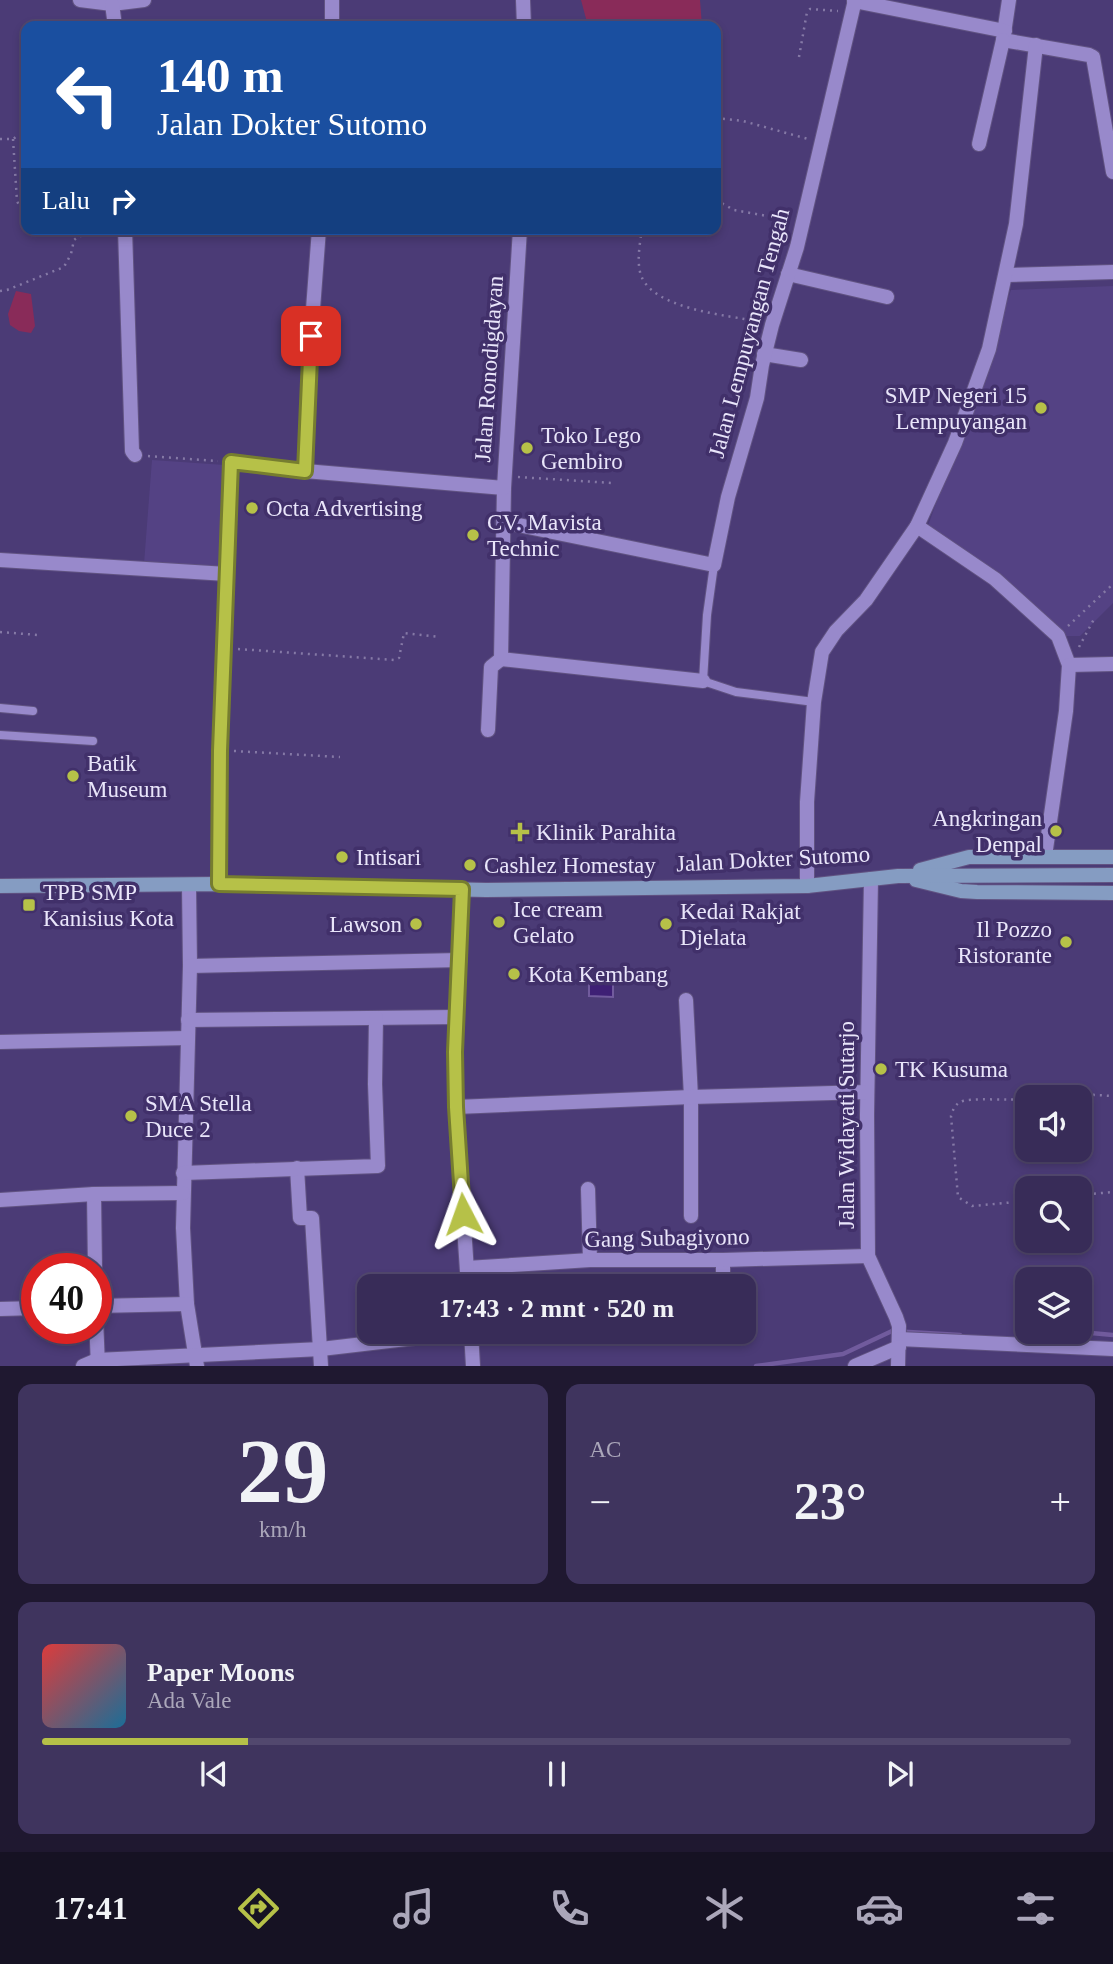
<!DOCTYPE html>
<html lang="id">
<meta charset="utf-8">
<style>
:root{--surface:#382c58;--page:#3f345e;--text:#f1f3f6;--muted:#aba7ba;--line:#52486e;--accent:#b6c148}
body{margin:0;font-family:"Times New Roman",serif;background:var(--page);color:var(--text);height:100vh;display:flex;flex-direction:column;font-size:26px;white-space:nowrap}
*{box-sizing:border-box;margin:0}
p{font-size:23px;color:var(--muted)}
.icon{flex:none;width:38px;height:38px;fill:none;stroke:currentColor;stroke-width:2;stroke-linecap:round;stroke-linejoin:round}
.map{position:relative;height:1366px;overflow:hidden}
.side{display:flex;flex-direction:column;gap:18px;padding:18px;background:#1f1830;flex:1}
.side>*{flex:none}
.hud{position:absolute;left:21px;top:21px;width:700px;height:214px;border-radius:14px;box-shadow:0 4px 10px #0003,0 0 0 2px var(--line);background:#1a4fa0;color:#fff;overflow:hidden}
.buttons{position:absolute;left:1015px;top:1085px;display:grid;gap:14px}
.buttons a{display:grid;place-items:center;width:77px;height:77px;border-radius:14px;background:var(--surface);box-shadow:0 4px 10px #0003,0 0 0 2px var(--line);font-size:35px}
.speed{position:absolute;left:21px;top:1253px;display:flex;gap:14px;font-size:35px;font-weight:700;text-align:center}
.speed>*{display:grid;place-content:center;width:91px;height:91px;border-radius:50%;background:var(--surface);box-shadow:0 4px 10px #0003,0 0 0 2px var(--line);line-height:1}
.speed .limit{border:10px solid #d22;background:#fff;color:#111}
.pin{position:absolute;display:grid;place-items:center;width:60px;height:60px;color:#fff;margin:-30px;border-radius:14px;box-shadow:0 4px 10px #0006}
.me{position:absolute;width:77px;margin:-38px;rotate:356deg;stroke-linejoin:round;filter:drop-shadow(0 0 5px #0008)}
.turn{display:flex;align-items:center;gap:24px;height:147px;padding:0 21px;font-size:32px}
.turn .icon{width:91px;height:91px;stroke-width:2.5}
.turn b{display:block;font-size:49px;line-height:60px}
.then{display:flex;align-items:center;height:66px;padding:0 21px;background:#0003;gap:14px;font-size:26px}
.big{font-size:52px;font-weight:700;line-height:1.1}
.side .widget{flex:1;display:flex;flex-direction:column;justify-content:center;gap:10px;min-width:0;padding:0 24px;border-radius:14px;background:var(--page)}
.side .dial{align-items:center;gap:0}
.dial b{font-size:91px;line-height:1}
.song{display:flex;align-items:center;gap:21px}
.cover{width:84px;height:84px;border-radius:10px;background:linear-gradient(135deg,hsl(0 70% 55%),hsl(200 70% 35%))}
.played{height:7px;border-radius:4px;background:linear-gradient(90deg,var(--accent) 20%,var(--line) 20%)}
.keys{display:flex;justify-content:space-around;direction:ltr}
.heat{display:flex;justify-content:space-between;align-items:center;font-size:38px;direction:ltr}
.side .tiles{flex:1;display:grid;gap:18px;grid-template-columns:1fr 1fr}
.widget:last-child{grid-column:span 2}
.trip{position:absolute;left:357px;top:1274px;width:399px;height:70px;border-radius:14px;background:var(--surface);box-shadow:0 4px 10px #0003,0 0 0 2px var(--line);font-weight:700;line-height:70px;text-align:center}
.dock{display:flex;height:112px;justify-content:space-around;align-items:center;background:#161223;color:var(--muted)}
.dock .icon{width:49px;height:49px}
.dock .current{color:var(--accent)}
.dock b{font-size:32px;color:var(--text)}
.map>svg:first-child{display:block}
.built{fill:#544284}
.green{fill:#892b59}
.water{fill:#3e2075;stroke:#715b9d;stroke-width:2}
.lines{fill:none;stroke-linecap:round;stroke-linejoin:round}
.stream{stroke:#715b9d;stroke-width:4.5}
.service-casing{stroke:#615382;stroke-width:10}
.minor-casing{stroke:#615382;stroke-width:16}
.tertiary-casing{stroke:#615382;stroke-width:16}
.secondary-casing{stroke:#615382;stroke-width:16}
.path{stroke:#8579a6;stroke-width:2.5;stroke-dasharray:2 5;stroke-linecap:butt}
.service{stroke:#9889cb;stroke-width:8}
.minor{stroke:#9889cb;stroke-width:14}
.tertiary{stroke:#9889cb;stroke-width:14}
.secondary{stroke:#859cc2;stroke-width:14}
.route-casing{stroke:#767d2f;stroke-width:18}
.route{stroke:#b6c148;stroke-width:12}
.poi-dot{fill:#b6c148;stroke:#41306a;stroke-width:2.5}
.labels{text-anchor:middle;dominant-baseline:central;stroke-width:7;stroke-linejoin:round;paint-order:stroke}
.street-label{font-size:23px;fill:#e9e5fa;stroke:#41306a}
.poi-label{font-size:23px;fill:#e9e5fa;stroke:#41306a;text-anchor:start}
</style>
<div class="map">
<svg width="1113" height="1366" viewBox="0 0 1113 1366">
<rect width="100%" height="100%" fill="#4b3b76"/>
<g class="built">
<polygon points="1113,286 1113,603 1080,636 1056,636 928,526 1011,290"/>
<polygon points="152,460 225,465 219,568 144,564"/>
</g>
<g class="green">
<polygon points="581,0 700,0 702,26 588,26"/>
<polygon points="16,291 31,294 35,326 31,333 19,331 10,325 8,314"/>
</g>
<polygon class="water" points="589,981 613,981 613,997 589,996"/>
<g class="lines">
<g class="stream">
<polyline points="1041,1339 1080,1332 1113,1335"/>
<polyline points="756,1366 843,1354 892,1331 960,1335"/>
</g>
<defs>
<g id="service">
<polyline points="714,565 707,615 703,681 736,692 814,702"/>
<polyline points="0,708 33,711"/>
<polyline points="0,735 93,741"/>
</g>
<g id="minor">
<polyline points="80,0 112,4 144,0"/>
<polyline points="523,0 524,26"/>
<polyline points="1009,0 1003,40 1089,55 1093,57 1113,172"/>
<polyline points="854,1 1005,31"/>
<polyline points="112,4 115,26"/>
<polyline points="332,26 332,0"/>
<polyline points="979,144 1003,40"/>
<polyline points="125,229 132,451 135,455"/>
<polyline points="788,274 887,297"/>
<polyline points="1006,275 1113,272"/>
<polyline points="764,354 801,360"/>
<polyline points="305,471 311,336 319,229"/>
<polyline points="504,522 714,565 728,497 757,398 762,365 772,325 797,247 855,0"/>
<polyline points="917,526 995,579 1058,636 1069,665 1066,711 1045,856"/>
<polyline points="0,560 227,574"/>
<polyline points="501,659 703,681"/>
<polyline points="1069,665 1113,664"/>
<polyline points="488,730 491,667 501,659 504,488"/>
<polyline points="871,879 867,1115 868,1256 896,1317 899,1326 898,1366"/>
<polyline points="219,884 220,751 231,462 305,471 504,488 520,229"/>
<polyline points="189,886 190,966 183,1228 187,1304 197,1366"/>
<polyline points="807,886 807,802 814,702 822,652 836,631 866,600 917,526 955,443 989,349 1016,224 1036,45"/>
<polyline points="190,966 460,960"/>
<polyline points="686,1000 691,1097 691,1216"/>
<polyline points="188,1020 456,1017"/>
<polyline points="0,1042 187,1038"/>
<polyline points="456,1107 691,1097 867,1092"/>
<polyline points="297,1168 300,1218 312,1218 321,1366"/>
<polyline points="183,1173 378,1166 375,1084 376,1018"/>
<polyline points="588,1189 590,1260"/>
<polyline points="94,1194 95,1269"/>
<polyline points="0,1200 94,1194 183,1193"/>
<polyline points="723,1260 723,1286"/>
<polyline points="467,1268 590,1260 723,1260 868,1256"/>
<polyline points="96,1306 187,1304"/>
<polyline points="0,1309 37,1308"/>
<polyline points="96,1318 98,1366"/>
<polyline points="899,1339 1113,1349"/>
<polyline points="83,1366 97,1360 321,1349 466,1332"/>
<polyline points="855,1366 899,1347"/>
</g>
<g id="tertiary">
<polyline points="462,889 455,1052 456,1107 468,1286"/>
<polyline points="471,1332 473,1366"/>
</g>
<g id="secondary">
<polyline points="920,870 969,857 1113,857"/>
<polyline points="916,880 961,891 977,892 1113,893"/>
<polyline points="0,886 219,884 486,890 807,886 898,876 1113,875"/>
</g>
</defs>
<use href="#service" class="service-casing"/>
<use href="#minor" class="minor-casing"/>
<use href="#tertiary" class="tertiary-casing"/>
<use href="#secondary" class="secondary-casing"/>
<g class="path">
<polyline points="799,57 807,12 810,9 838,11"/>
<polyline points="716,118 743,121 808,139"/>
<polyline points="0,139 13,139 26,130"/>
<polyline points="13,139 17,201 19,205 26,205"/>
<polyline points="716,200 734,210 789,220"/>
<path d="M642 229C640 242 637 259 640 272 649 310 730 315 760 322"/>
<polyline points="0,291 7,290 64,267 71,254 74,240 79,236 111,234"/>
<polyline points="148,456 218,461"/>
<polyline points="518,477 612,483"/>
<polyline points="1068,626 1113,584"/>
<polyline points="0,632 38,635"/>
<polyline points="1079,647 1094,619"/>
<polyline points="238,649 395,660 399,658 404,633 440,637"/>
<polyline points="234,751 340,757"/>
<polyline points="1037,1097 1079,1094 1113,1096"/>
<path d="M1027 1099C1012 1101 969 1097 960 1102 954 1106 953 1110 951 1116L958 1197 972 1206 1027 1201"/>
<polyline points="1080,1195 1113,1192"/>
</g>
<use href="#service" class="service"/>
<use href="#minor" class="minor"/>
<use href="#tertiary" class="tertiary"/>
<use href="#secondary" class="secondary"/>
</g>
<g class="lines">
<defs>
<polyline id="route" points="311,336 305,471 231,462 220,751 219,884 462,889 455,1052 456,1107 463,1214"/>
</defs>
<use href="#route" class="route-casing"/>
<use href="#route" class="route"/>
</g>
<g class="poi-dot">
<circle cx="1041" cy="408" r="7"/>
<circle cx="527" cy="448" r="7"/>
<circle cx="252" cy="508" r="7"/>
<circle cx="473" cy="535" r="7"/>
<circle cx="73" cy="776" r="7"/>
<circle cx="1056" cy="831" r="7"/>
<path d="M516.5 821.5h7v7h7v7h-7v7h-7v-7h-7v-7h7z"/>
<circle cx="342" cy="857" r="7"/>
<circle cx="470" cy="865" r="7"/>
<rect x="22" y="898" width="14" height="14" rx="3.5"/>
<circle cx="499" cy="922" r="7"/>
<circle cx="416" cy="924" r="7"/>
<circle cx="666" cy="924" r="7"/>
<circle cx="1066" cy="942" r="7"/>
<circle cx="514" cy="974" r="7"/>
<circle cx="881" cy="1069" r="7"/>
<circle cx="131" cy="1116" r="7"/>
</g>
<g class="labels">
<g class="street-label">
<text transform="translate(749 333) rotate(-75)">Jalan Lempuyangan Tengah</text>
<text transform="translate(489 369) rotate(-86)">Jalan Ronodigdayan</text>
<text transform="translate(773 859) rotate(-3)">Jalan Dokter Sutomo</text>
<text transform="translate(846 1125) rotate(-90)">Jalan Widayati Sutarjo</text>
<text transform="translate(667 1238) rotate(-1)">Gang Subagiyono</text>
</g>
<g class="poi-label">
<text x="1027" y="395" text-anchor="end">SMP Negeri 15<tspan x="1027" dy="26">Lempuyangan</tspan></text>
<text x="541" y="435">Toko Lego<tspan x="541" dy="26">Gembiro</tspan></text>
<text x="266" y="508">Octa Advertising</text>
<text x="487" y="522">CV. Mavista<tspan x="487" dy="26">Technic</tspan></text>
<text x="87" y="763">Batik<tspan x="87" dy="26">Museum</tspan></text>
<text x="1042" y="818" text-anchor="end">Angkringan<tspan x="1042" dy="26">Denpal</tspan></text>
<text x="536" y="832">Klinik Parahita</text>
<text x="356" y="857">Intisari</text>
<text x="484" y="865">Cashlez Homestay</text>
<text x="43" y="892">TPB SMP<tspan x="43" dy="26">Kanisius Kota</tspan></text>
<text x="513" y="909">Ice cream<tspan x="513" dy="26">Gelato</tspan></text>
<text x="680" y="911">Kedai Rakjat<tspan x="680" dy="26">Djelata</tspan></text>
<text x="402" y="924" text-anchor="end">Lawson</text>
<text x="1052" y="929" text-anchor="end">Il Pozzo<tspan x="1052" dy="26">Ristorante</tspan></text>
<text x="528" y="974">Kota Kembang</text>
<text x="895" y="1069">TK Kusuma</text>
<text x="145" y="1103">SMA Stella<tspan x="145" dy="26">Duce 2</tspan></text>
</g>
</g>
</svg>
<div class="buttons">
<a><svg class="icon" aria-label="sound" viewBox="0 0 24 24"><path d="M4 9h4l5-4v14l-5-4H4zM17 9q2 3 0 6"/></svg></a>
<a><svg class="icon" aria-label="search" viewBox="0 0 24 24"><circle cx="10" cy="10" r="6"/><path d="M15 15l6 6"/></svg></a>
<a><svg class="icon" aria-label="layers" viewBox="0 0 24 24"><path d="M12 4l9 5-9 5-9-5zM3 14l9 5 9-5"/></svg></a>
</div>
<div class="speed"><div class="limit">40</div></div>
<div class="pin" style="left:311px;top:336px;background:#d93025"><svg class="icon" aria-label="arrive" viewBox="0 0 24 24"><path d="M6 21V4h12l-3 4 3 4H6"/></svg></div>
<svg class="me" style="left:463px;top:1214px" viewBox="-20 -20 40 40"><path d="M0-17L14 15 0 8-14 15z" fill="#b6c148" stroke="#fff" stroke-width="4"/></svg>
<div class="trip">17:43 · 2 mnt · 520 m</div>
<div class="hud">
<div class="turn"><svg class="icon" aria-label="left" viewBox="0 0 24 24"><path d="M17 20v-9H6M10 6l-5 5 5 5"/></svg><div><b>140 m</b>Jalan Dokter Sutomo</div></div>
<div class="then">Lalu<svg class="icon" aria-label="right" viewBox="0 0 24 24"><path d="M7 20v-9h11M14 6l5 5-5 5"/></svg></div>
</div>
</div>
<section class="side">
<div class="tiles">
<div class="widget dial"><b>29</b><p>km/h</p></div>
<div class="widget"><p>AC</p>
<div class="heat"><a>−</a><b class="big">23°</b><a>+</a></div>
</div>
<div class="widget">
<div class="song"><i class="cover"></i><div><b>Paper Moons</b><p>Ada Vale</p></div></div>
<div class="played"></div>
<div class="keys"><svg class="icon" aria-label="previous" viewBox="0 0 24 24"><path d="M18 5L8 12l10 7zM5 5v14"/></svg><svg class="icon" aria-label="pause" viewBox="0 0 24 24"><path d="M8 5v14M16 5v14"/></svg><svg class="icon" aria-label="next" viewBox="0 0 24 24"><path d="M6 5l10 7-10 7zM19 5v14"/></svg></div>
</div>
</div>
</section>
<nav class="dock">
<b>17:41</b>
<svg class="icon current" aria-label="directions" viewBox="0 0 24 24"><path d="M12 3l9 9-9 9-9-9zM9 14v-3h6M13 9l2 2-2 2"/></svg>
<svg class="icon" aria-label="music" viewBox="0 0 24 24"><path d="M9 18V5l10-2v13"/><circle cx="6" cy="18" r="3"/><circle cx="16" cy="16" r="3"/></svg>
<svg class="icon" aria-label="phone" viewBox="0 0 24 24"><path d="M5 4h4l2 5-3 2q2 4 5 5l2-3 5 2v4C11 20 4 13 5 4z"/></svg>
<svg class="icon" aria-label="climate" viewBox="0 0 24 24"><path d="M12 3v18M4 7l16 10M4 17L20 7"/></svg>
<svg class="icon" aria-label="car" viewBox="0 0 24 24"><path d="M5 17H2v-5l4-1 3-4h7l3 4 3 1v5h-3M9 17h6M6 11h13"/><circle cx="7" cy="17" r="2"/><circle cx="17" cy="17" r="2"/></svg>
<svg class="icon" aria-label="filters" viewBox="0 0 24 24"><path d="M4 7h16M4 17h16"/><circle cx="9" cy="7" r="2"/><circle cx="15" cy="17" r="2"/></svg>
</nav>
